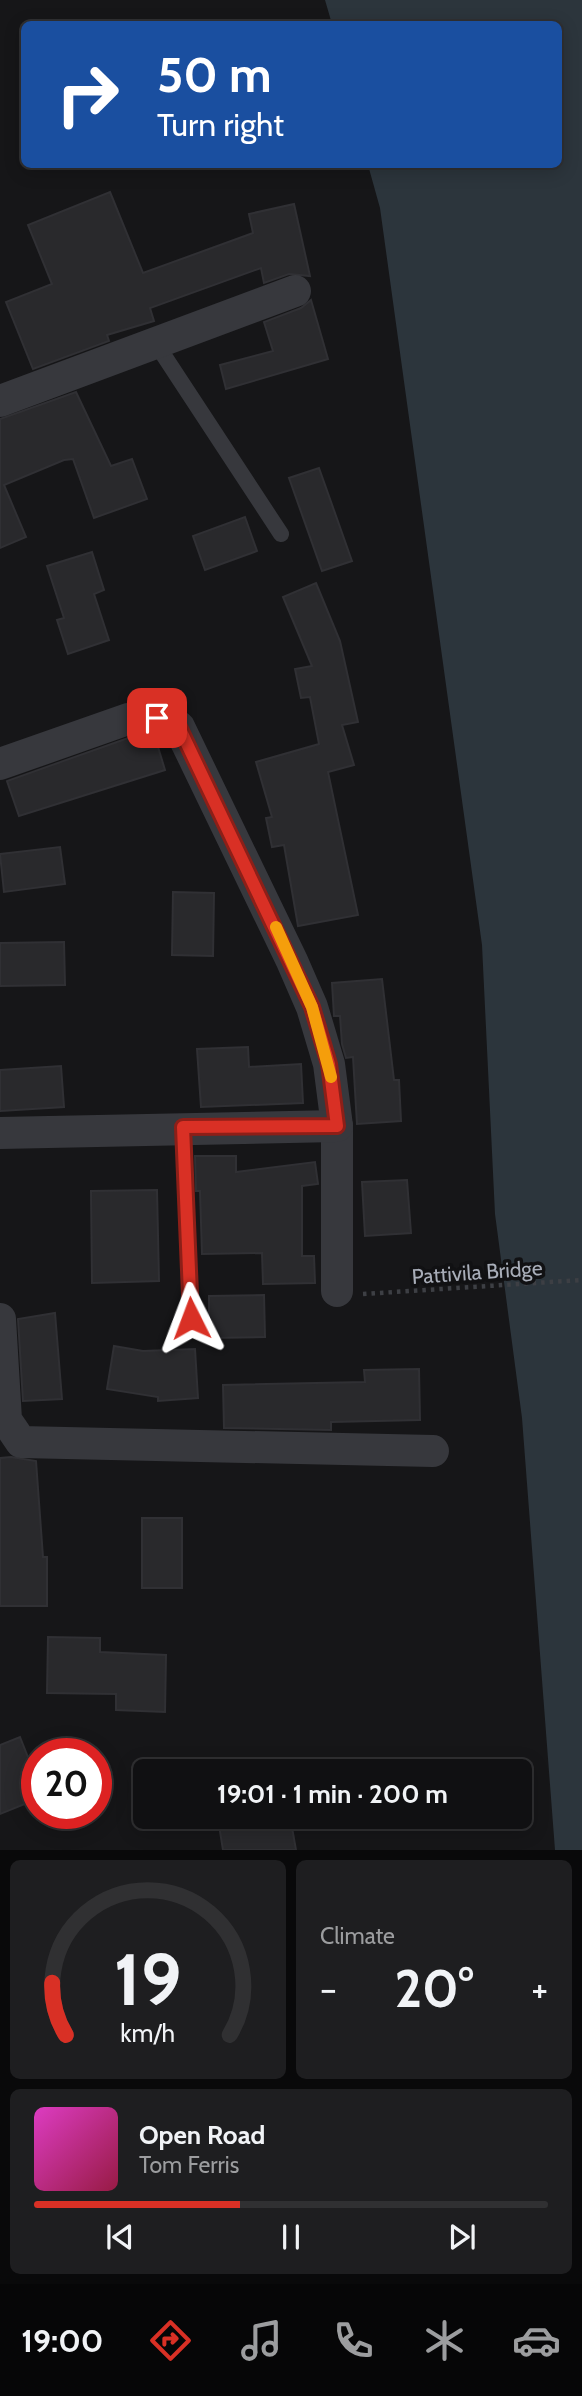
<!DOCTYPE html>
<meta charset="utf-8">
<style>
:root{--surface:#101012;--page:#1e1e20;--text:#f1f3f6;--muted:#9c9d9f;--line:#303032;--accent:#d93025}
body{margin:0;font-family:Cabin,sans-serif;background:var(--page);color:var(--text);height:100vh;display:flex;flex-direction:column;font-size:26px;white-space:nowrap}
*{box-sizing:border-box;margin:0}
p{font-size:23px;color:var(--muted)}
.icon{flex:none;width:38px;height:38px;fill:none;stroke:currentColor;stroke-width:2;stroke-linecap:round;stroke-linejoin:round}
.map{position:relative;height:1850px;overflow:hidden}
.side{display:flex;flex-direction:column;gap:10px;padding:10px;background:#09090a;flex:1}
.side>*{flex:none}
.guide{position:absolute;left:21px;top:21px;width:541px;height:147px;border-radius:10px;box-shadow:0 4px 18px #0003,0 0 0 2px var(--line);background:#1a4fa0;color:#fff;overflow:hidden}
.speed{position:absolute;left:21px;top:1738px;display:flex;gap:14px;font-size:35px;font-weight:700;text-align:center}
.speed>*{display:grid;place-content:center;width:91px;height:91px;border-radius:50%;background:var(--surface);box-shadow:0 4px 18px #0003,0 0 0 2px var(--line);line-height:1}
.speed .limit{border:10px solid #d22;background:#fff;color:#111}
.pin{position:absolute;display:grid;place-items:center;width:60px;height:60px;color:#fff;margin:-30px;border-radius:14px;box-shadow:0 4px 10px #0006}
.me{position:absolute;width:77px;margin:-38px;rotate:357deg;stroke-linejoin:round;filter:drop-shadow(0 0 5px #0008)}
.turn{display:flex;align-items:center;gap:24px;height:147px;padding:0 21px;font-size:32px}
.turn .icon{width:91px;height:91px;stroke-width:2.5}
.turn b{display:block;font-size:49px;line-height:60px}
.big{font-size:52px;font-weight:800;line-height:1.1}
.side .card{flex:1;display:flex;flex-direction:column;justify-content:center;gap:10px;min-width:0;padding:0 24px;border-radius:10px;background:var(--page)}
.side .dial{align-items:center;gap:0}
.dial svg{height:182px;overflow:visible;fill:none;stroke:var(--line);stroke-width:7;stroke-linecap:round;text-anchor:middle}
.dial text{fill:var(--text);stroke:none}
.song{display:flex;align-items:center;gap:21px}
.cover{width:84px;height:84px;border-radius:10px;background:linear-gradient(135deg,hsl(310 70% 55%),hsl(340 70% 35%))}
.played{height:7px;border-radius:4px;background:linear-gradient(90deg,var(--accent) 40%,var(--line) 40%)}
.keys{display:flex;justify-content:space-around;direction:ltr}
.heat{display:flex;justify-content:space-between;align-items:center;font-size:38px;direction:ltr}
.side .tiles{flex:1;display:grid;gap:10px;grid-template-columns:1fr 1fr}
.card:last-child{grid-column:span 2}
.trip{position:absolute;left:133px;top:1759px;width:399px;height:70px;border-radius:10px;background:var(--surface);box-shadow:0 4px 18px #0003,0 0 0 2px var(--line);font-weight:800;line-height:70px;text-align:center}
.tab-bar{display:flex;height:112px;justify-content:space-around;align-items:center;background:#060607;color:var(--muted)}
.tab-bar .icon{width:49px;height:49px}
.tab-bar .selected{color:var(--accent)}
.tab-bar b{font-size:32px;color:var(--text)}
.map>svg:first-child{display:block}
.water{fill:#2c353c}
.building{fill:#29292c;stroke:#303034;stroke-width:2}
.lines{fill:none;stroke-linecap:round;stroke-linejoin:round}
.path{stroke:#3d3f44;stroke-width:4.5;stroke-dasharray:3.5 5;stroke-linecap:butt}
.service{stroke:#37383d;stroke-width:16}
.minor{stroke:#37383d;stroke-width:32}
.route-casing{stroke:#8d1f18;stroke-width:18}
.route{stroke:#d93025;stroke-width:12}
.slow{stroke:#f59e0b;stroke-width:12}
.labels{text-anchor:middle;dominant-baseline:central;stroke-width:7;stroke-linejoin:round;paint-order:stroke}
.street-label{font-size:21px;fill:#a8adb8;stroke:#111113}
</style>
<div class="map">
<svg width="582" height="1850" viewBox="0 0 582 1850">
<rect width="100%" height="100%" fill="#161618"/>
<polygon class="water" points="325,0 582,0 582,1850 555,1850 522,1418 495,1214 482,945 380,208 368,165 558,164 558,24 332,24"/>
<g class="building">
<polygon points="110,192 143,273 253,233 249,214 294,204 310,276 289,274 264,283 261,268 150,308 154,321 107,335 109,341 33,369 6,302 52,284 28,225"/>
<polygon points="311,300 328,359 226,389 220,365 273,351 264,322 301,308"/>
<polygon points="76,392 111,466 132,459 147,499 94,518 73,459 64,460 4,485 26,537 0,548 0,419"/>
<polygon points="319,468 352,561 322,571 289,478"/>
<polygon points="245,517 257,551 205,570 193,536"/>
<polygon points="92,552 104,590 94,594 109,640 68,654 57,620 64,618 47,566"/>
<polygon points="316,583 340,641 358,722 342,725 354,765 328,772 358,915 298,926 284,845 272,847 266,818 272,817 256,762 319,744 310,697 301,698 295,669 312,666 283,597"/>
<polygon points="131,737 155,737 165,770 19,816 7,781"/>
<polygon points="60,847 65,884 4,892 0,854"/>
<polygon points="173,892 214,893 213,956 172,955"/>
<polygon points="64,942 65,985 0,986 0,943"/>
<polygon points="382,979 394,1080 399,1080 401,1121 357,1124 353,1057 346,1058 342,1044 340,1016 334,1016 332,983"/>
<polygon points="248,1047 249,1067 301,1064 303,1103 201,1107 197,1049"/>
<polygon points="61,1066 64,1107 0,1111 0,1070"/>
<polygon points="195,1156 236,1156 236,1172 315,1162 318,1184 302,1186 302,1256 314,1256 315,1283 263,1284 262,1253 202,1254 200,1191 196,1191"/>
<polygon points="407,1180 411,1233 365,1236 362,1182"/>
<polygon points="157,1190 159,1281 92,1283 91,1191"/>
<polygon points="264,1295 265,1337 209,1338 209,1296"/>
<polygon points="55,1313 62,1399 23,1401 18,1319"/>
<polygon points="114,1346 143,1351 195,1349 198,1398 158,1401 158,1397 107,1389"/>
<polygon points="419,1369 420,1420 331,1422 331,1430 224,1428 223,1385 365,1382 364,1370"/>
<polygon points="11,1457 36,1461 43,1557 47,1557 47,1606 0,1606 0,1458"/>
<rect x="142" y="1518" width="40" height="70"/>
<polygon points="48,1637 100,1638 100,1652 166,1655 165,1712 116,1710 116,1694 47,1693"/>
<polygon points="20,1737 37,1780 37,1799 0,1814 0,1745"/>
<polygon points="232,1816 290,1816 296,1850 223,1850 218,1819"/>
</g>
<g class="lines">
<polyline class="path" points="363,1294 582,1280"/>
<g class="service">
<polyline points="155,342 281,534"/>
<polyline points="183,1127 191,1318"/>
</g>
<g class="minor">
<polyline points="0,401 295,291"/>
<polyline points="0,764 128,719 157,718 179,727 292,961 312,1007 329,1064 337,1126 337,1291"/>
<polyline points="0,1133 337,1126"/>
<polyline points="0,1319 6,1420 21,1442 433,1451"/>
</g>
</g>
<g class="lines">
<defs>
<polyline id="route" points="157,718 179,727 312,1007 329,1064 337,1126 183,1127 191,1318"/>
</defs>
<use href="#route" class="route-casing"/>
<use href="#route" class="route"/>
<polyline class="slow" points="276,927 312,1007 331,1077"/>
</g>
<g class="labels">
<g class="street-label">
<text transform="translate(477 1272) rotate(-4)">Pattivila Bridge</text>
</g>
</g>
</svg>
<div class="speed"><div class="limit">20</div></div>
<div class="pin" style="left:157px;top:718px;background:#d93025"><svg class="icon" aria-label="arrive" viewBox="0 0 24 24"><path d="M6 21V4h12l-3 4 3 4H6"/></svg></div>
<svg class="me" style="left:191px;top:1318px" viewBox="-20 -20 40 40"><path d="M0-17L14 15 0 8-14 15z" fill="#d93025" stroke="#fff" stroke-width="4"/></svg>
<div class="trip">19:01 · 1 min · 200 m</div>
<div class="guide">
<div class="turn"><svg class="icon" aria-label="right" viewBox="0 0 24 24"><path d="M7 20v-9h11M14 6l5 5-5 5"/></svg><div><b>50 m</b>Turn right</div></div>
</div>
</div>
<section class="side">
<div class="tiles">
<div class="card dial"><svg viewBox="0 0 100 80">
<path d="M14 69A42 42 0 1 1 86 69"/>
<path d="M14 69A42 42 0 0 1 8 46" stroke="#d93025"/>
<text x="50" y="56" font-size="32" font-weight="700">19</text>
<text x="50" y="72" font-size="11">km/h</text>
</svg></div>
<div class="card"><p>Climate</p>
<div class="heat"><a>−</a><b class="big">20°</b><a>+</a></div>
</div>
<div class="card">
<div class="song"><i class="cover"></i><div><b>Open Road</b><p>Tom Ferris</p></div></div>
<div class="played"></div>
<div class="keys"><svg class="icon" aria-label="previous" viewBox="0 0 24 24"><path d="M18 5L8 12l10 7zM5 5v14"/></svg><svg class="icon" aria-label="pause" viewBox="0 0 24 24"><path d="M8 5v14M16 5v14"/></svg><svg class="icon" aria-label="next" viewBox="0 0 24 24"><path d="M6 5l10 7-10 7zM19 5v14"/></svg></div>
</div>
</div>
</section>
<nav class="tab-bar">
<b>19:00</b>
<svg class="icon selected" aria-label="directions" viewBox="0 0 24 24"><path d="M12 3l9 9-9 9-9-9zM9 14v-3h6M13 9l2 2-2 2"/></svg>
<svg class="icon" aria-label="music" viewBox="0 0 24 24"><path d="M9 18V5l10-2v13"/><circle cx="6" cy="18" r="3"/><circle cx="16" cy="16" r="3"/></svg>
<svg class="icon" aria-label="phone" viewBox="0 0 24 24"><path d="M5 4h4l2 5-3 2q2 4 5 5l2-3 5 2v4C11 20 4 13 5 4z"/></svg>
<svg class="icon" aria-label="climate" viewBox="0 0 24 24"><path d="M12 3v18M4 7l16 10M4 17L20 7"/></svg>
<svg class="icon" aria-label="car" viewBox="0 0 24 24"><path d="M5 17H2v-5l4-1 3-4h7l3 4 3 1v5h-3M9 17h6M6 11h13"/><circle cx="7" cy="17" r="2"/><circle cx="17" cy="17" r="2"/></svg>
</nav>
